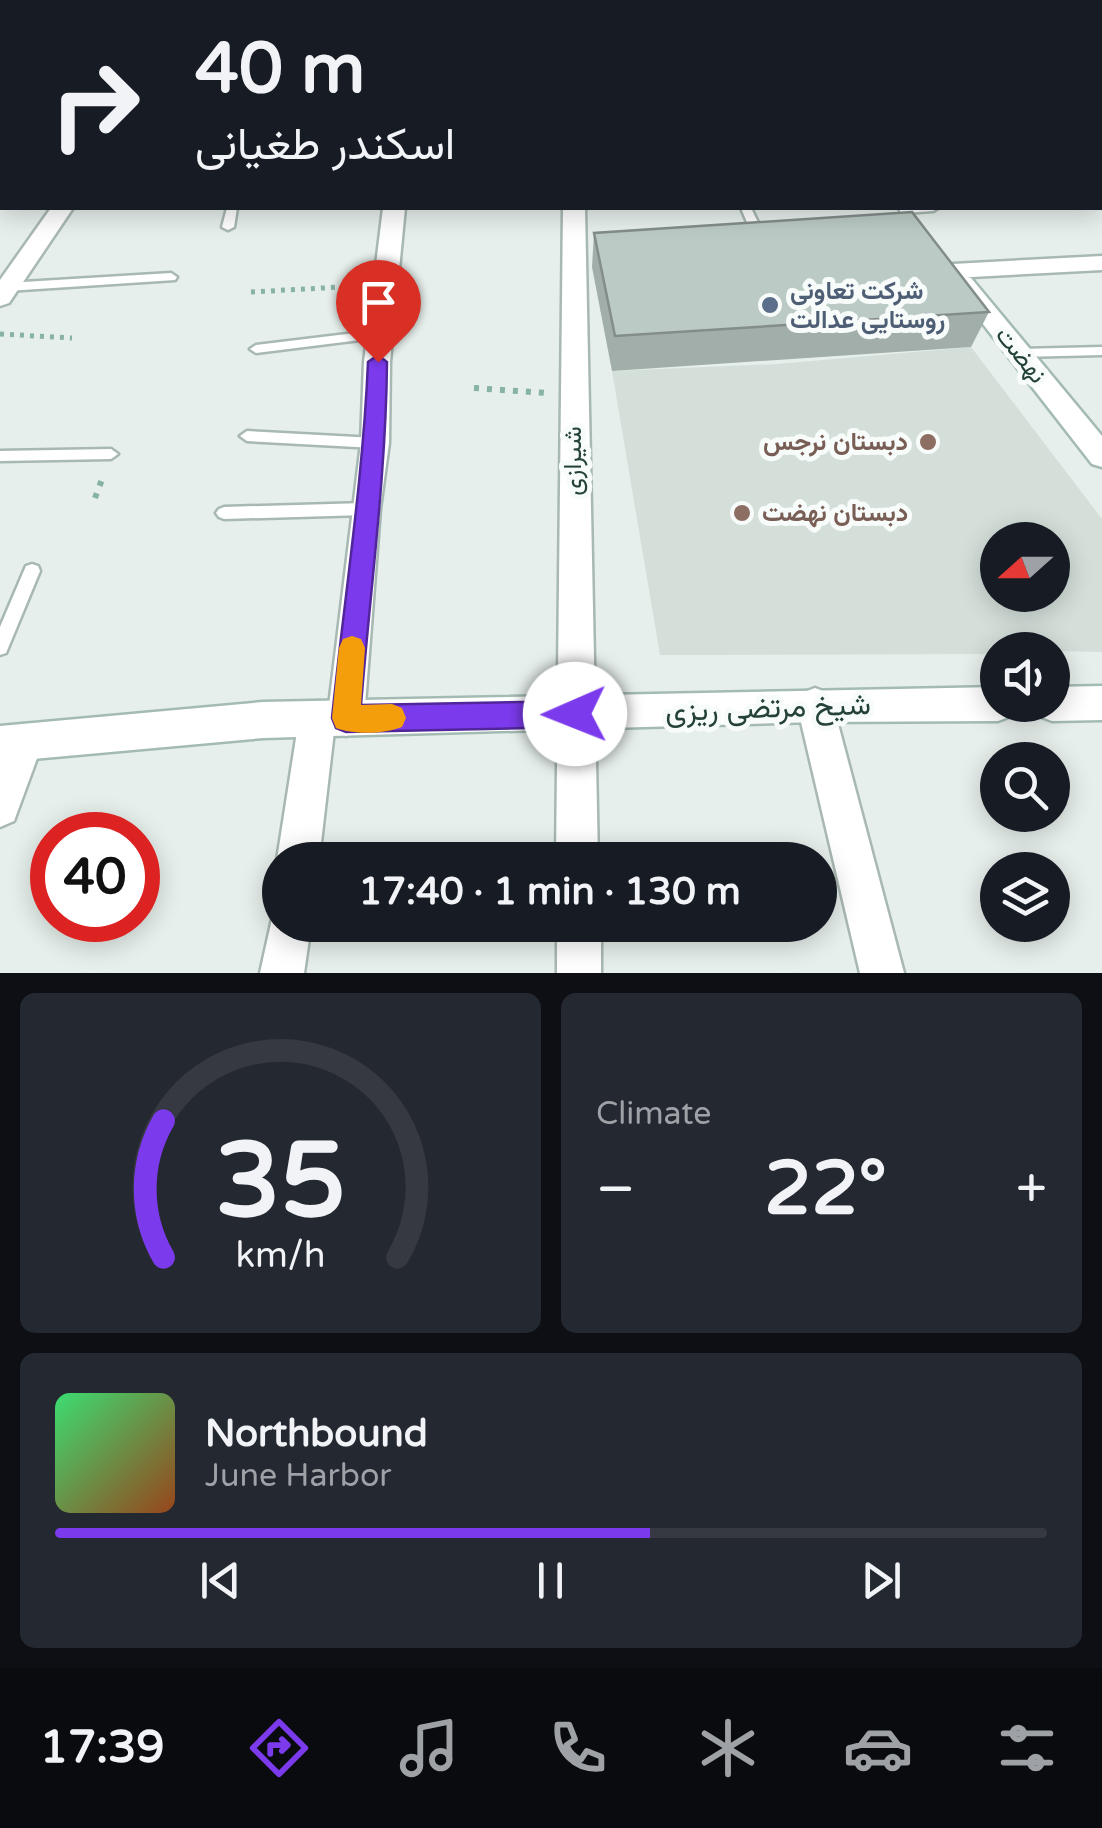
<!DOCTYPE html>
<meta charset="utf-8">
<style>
:root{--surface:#171b24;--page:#242831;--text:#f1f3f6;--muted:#9ea1a6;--line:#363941;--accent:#7c3aed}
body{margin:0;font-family:"Varela Round",Vazirmatn,sans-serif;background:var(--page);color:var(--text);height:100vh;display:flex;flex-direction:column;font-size:38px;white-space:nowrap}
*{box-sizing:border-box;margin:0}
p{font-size:32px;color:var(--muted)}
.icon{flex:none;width:55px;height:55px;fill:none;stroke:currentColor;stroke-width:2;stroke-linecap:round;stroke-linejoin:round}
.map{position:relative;height:973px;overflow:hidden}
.drawer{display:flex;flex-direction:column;gap:20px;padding:20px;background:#0d0f14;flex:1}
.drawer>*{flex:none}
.banner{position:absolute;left:0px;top:0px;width:1102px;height:210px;box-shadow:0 5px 25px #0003;background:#171b24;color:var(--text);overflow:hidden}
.needle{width:65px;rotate:249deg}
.controls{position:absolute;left:980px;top:522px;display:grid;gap:20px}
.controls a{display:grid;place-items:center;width:90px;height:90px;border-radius:50%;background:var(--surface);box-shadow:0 5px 25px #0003;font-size:50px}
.speed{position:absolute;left:30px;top:812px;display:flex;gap:20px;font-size:50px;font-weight:700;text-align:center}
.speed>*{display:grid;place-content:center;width:130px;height:130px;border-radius:50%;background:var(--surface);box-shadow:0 5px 25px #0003;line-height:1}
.speed .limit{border:15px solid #d22;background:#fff;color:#111}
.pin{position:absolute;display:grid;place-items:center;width:85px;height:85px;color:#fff;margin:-102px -42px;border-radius:50% 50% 50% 0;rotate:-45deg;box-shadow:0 0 10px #0007}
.pin .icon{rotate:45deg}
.me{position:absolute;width:110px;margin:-55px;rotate:269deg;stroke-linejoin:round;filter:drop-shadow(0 0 8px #0008)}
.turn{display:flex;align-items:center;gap:35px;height:210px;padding:0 30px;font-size:45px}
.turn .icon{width:130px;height:130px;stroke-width:2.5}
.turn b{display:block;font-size:70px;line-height:85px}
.big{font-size:75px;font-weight:700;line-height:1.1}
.drawer .widget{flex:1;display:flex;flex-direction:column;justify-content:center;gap:15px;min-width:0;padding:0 35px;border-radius:15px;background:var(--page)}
.drawer .dial{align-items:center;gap:0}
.dial svg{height:260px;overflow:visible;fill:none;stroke:var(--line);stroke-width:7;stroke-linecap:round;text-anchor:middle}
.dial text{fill:var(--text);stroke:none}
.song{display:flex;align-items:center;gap:30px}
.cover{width:120px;height:120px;border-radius:15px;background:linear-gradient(135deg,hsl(140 70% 55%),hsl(20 70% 35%))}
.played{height:10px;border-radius:5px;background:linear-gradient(90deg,var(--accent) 60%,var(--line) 60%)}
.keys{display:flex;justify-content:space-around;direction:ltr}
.heat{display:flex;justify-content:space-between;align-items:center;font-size:55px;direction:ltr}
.drawer .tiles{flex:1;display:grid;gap:20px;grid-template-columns:1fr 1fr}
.widget:last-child{grid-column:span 2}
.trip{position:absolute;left:262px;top:842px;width:575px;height:100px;border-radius:50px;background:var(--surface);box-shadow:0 5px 25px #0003;font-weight:700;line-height:100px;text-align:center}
.tab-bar{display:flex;height:160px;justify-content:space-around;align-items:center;background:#090b0e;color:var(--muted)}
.tab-bar .icon{width:70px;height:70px}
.tab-bar .selected{color:var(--accent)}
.tab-bar b{font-size:45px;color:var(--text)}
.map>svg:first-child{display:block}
.built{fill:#d4dfda;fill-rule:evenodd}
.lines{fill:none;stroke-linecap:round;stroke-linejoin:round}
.lane-casing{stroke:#a8b8b2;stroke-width:5}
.street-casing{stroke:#a8b8b2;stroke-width:5}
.secondary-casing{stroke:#a4bbb3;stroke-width:5}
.path-far1{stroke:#86b3a5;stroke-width:5;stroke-dasharray:4 6;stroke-linecap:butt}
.path{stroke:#86b3a5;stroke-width:6;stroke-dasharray:5 8;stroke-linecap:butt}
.lane{fill:#fff;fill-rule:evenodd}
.street{fill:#fff;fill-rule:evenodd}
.secondary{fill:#fff;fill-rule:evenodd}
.wall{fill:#a1aea9}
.building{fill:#bbcac4;stroke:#838d89;stroke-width:2.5}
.route{fill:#7c3aed;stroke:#51269a;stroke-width:2.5}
.slow{fill:#f59e0b}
.service-dot{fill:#5c6f8a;stroke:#f7fbf9;stroke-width:4}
.education-dot{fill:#8d6e63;stroke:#f7fbf9;stroke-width:4}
.labels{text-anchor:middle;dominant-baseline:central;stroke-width:10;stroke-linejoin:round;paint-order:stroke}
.service-label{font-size:25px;font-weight:bold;fill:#4e5e75;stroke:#f7fbf9;text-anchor:start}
.street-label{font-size:25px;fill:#24423a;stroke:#f7fbf9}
.education-label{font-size:25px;font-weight:bold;fill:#785e54;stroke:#f7fbf9;text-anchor:end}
.near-street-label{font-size:30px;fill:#24423a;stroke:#f7fbf9}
</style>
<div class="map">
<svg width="1102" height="973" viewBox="0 0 1102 973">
<rect width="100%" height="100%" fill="#e6efeb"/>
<path class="built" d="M971 347 1102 519V652L998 650 997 654 660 655 612 371 777 364ZM998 540H1052V595H998Z"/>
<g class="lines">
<defs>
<g id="lane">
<polygon points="122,0 130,0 128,2 120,2"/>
<polygon points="948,0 954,0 957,2 947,2"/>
<rect x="0" y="34" width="2" height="7"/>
<rect x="1100" y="47" width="2" height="6"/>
<polygon points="0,54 2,55 2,59 0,60"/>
<polygon points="227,208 237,208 234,227 228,230 222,227"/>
<polygon points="741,208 751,208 767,241 765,243 757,243 755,241"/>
<polygon points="900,208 938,208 933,211 904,213 900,212"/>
<polygon points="171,273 177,277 175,280 7,291 1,287 7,283"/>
<polygon points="380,330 384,331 384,337 256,353 250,349 256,345"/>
<polygon points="1102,347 1102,355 1019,357 1012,353 1019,349"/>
<polygon points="247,431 375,438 382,443 375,448 247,441 240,436"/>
<polygon points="111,449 118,454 111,459 0,461 0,451"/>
<polygon points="365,503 370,505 373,509 370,513 365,515 224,519 219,517 216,513 219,509 224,507"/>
<polygon points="32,564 38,566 40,571 6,653 0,655 0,627 26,566"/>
</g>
<g id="street">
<polygon points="407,0 423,0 423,2 408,2"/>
<polygon points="547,0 563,0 563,2 548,2"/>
<polygon points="1043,0 1062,0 1064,2 1045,2"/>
<polygon points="1100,20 1102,21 1102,31 1100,30"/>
<polygon points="51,208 73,208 9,303 0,306 0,280"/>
<polygon points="383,208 405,208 390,362 389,443 380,509 364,718 359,730 346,736 334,731 319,860 280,860 280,866 277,860 299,719 304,707 317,701 329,706 361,443 364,362"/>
<polygon points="563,208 585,208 598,860 556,860"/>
<polygon points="1102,256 1102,270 953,278 941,271 953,264"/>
<polygon points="815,688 828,693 833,705 904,973 860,973 797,705 802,693"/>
<polygon points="24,724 37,729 43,742 14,821 0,827 0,756 11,729"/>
<polygon points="280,907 280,925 311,925 304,973 260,973 274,910"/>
<rect x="557" y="925" width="44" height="48"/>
</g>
<g id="secondary">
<polygon points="155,0 242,0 154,2"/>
<polygon points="727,0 743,0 745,2 729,2"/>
<polygon points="0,2 3,2 2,12 0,12"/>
<polygon points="963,276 971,278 1102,436 1102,467 1092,464 955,288 951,283"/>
<polygon points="1102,686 1102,720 1052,721 1039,716 1034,705 1052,705 1052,687"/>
<polygon points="998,687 998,705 1016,705 1011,716 998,721 815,722 263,738 0,762 0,726 263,702"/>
</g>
</defs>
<use href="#lane" class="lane-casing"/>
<use href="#street" class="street-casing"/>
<use href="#secondary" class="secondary-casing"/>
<g class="path-far1">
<polyline points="251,292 359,286"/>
<polyline points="0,334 72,338"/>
</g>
<g class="path">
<polyline points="474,388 546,393"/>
<polyline points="95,498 104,474"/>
</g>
<use href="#lane" class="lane"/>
<use href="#street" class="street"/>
<use href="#secondary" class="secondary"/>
</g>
<polygon class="wall" points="594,233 989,312 971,347 612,371 592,267"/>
<polygon class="building" points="912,212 989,312 615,336 594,233"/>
<path class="route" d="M378 355 387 362C386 476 370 591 361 705L575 701 585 705 589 714 585 723 575 727 346 732 336 728 332 718C344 600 363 481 368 362Z"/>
<path class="slow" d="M352 636 361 639 365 648 361 705 392 704 402 708 406 718 402 727C384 734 354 735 336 728L332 718 339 648 343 639Z"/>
<circle class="service-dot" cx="770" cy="305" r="10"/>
<g class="education-dot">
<circle cx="928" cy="442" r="10"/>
<circle cx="742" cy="513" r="10"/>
</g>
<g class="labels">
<g class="service-label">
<text x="790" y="291">شرکت تعاونی<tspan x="790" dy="29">روستایی عدالت</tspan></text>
</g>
<g class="street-label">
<text transform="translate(1021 355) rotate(51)">نهضت</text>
<text transform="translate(573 461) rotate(-90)">شیرازی</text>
</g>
<g class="education-label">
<text x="908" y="442">دبستان نرجس</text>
<text x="762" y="513" text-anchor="start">دبستان نهضت</text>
</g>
<g class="near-street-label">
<text transform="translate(768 708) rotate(-2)">شیخ مرتضی ریزی</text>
</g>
</g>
</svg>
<div class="controls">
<a><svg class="needle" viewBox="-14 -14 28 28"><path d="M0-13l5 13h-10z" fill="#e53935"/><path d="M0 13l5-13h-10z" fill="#9ea1a6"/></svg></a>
<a><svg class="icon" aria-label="sound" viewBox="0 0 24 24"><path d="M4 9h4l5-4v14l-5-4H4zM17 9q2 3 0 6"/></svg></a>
<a><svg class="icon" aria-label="search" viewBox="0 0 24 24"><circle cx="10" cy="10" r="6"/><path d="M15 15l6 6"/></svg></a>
<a><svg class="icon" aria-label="layers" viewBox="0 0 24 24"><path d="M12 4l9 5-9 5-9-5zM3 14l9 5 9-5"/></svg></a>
</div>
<div class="speed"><div class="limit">40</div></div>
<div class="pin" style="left:378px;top:362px;background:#d93025"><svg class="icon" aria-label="arrive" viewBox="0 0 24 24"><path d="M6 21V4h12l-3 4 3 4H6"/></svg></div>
<svg class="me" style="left:575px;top:714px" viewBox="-20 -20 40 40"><circle r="19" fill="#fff"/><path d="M0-13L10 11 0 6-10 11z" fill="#7c3aed"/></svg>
<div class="trip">17:40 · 1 min · 130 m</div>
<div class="banner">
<div class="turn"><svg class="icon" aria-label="right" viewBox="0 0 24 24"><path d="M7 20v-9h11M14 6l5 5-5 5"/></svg><div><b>40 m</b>اسکندر طغیانی</div></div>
</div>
</div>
<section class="drawer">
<div class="tiles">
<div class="widget dial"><svg viewBox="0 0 100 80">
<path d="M14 69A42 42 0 1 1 86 69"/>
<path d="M14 69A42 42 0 0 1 14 27" stroke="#7c3aed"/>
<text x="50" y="56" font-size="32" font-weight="700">35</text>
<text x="50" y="72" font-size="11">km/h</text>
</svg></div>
<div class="widget"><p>Climate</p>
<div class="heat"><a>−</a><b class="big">22°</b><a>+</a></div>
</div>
<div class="widget">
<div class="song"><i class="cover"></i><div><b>Northbound</b><p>June Harbor</p></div></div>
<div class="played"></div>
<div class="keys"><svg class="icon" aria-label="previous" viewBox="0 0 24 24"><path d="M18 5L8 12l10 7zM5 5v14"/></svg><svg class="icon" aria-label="pause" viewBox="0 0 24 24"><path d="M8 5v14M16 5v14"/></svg><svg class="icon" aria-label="next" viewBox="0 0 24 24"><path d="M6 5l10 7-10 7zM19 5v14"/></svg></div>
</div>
</div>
</section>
<nav class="tab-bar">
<b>17:39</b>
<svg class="icon selected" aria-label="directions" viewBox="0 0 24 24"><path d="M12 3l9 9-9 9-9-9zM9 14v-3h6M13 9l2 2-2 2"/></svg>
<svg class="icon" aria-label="music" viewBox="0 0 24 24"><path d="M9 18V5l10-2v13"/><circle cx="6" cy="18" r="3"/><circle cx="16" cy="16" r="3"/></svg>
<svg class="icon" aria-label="phone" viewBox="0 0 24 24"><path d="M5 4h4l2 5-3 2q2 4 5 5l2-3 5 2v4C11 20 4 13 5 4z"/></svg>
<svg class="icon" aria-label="climate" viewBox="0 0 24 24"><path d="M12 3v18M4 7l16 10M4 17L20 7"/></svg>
<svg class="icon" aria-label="car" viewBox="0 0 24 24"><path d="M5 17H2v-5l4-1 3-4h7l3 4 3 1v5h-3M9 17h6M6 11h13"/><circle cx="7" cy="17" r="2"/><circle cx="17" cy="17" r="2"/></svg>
<svg class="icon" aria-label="filters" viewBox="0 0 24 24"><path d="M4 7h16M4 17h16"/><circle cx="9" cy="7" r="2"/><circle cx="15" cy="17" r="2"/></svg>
</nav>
